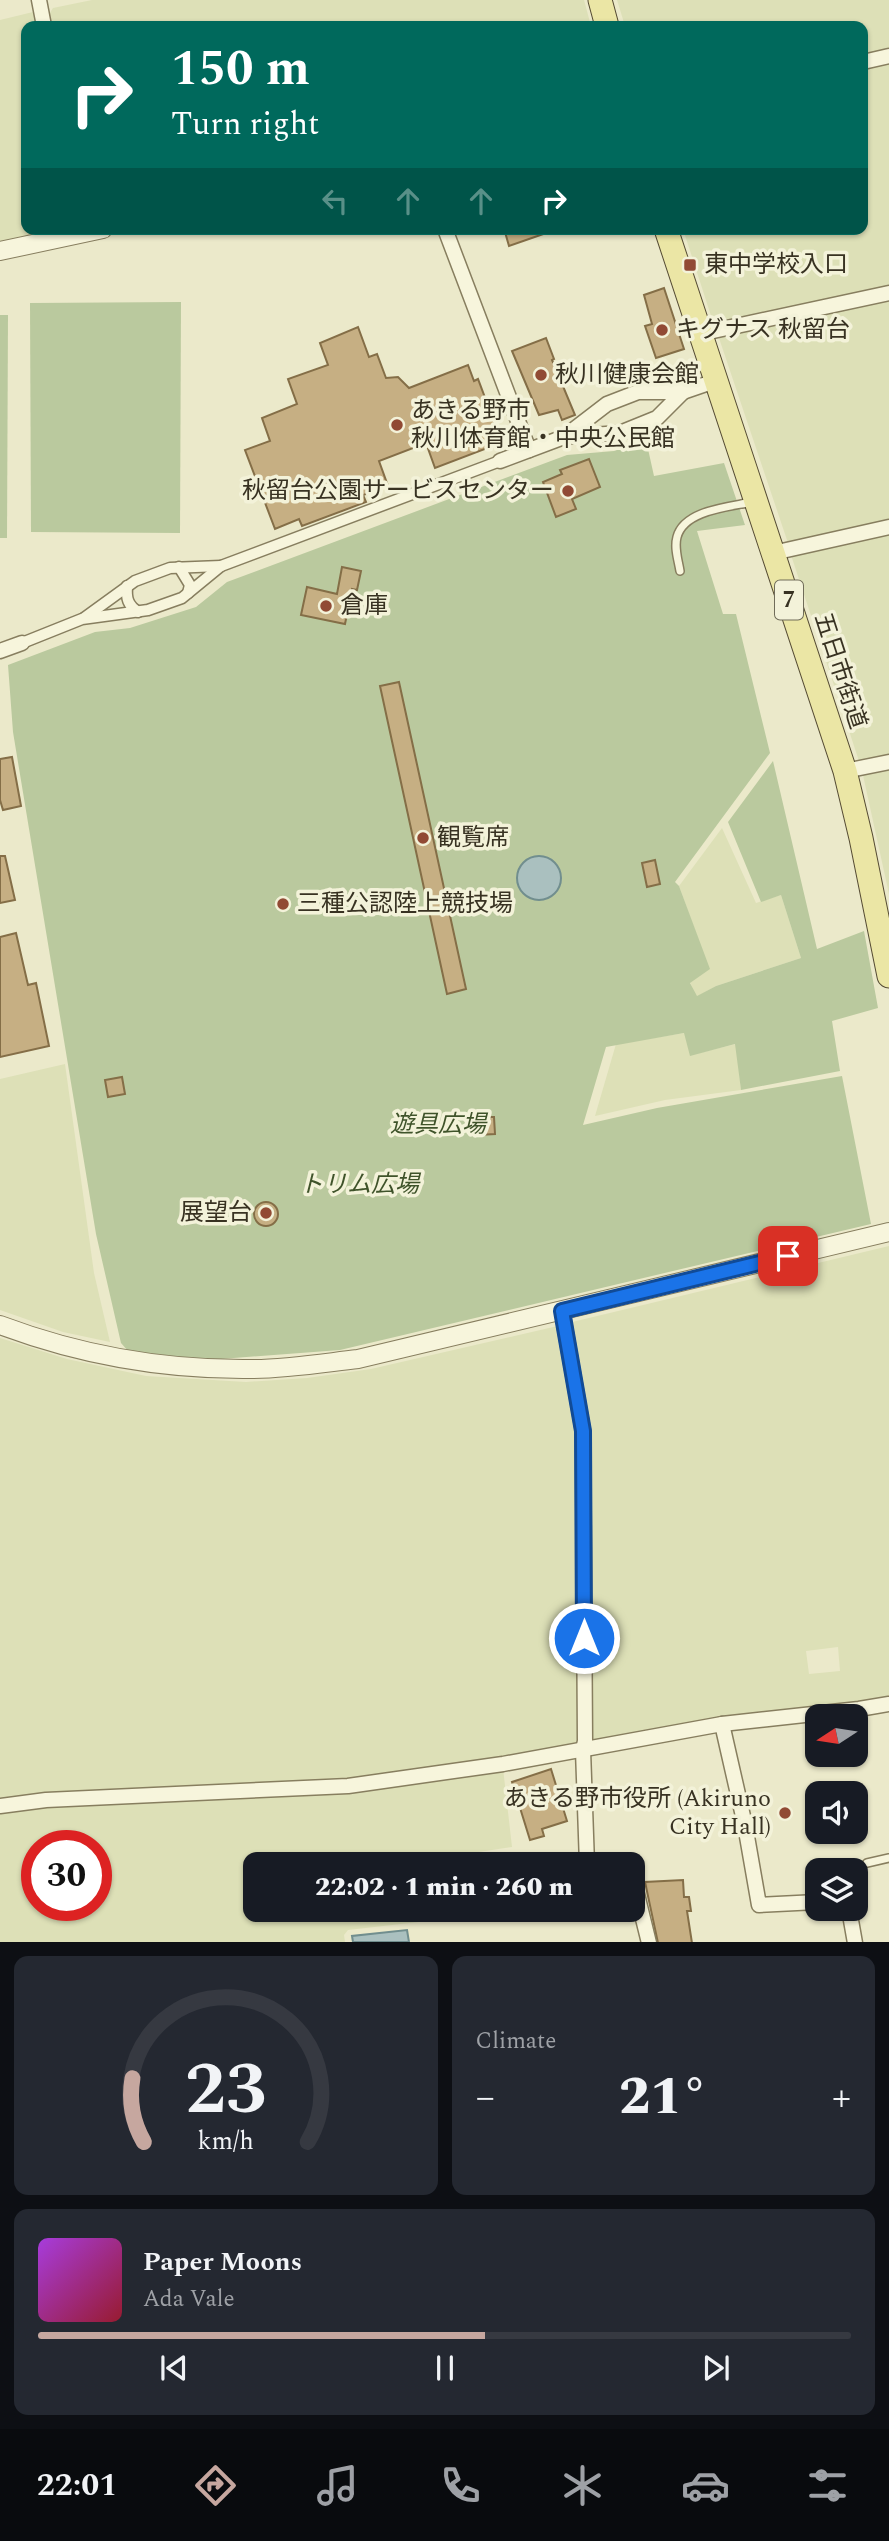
<!DOCTYPE html>
<meta charset="utf-8">
<style>
:root{--surface:#171b24;--page:#242831;--text:#f1f3f6;--muted:#9ea1a6;--line:#363941;--accent:#c6a79f}
body{margin:0;font-family:Spectral,"Noto Sans JP",serif;background:var(--page);color:var(--text);height:100vh;display:flex;flex-direction:column;font-size:26px;white-space:nowrap}
*{box-sizing:border-box;margin:0}
p{font-size:23px;color:var(--muted)}
.icon{flex:none;width:38px;height:38px;fill:none;stroke:currentColor;stroke-width:2;stroke-linecap:round;stroke-linejoin:round}
.map{position:relative;height:1942px;overflow:hidden}
.side{display:flex;flex-direction:column;gap:14px;padding:14px;background:#0d0f14;flex:1}
.side>*{flex:none}
.banner{position:absolute;left:21px;top:21px;width:847px;height:214px;border-radius:14px;box-shadow:0 2px 5px #0004;background:#00695c;color:#fff;overflow:hidden}
.needle{width:46px;rotate:258deg}
.controls{position:absolute;left:805px;top:1704px;display:grid;gap:14px}
.controls a{display:grid;place-items:center;width:63px;height:63px;border-radius:14px;background:var(--surface);box-shadow:0 2px 5px #0004;font-size:35px}
.speed{position:absolute;left:21px;top:1830px;display:flex;gap:14px;font-size:35px;font-weight:700;text-align:center}
.speed>*{display:grid;place-content:center;width:91px;height:91px;border-radius:50%;background:var(--surface);box-shadow:0 2px 5px #0004;line-height:1}
.speed .limit{border:10px solid #d22;background:#fff;color:#111}
.pin{position:absolute;display:grid;place-items:center;width:60px;height:60px;color:#fff;margin:-30px;border-radius:14px;box-shadow:0 4px 10px #0006}
.me{position:absolute;width:77px;margin:-38px;rotate:0deg;stroke-linejoin:round;filter:drop-shadow(0 0 5px #0008)}
.turn{display:flex;align-items:center;gap:24px;height:147px;padding:0 35px;font-size:32px}
.turn .icon{width:91px;height:91px;stroke-width:2.5}
.turn b{display:block;font-size:49px;line-height:60px}
.lanes{display:flex;align-items:center;height:66px;padding:0 35px;background:#0003;justify-content:center;gap:35px;direction:ltr}
.lanes .off{opacity:.35}
.big{font-size:52px;font-weight:800;line-height:1.1}
.side .tile{flex:1;display:flex;flex-direction:column;justify-content:center;gap:10px;min-width:0;padding:0 24px;border-radius:14px;background:var(--page)}
.side .dial{align-items:center;gap:0}
.dial svg{height:182px;overflow:visible;fill:none;stroke:var(--line);stroke-width:7;stroke-linecap:round;text-anchor:middle}
.dial text{fill:var(--text);stroke:none}
.song{display:flex;align-items:center;gap:21px}
.cover{width:84px;height:84px;border-radius:10px;background:linear-gradient(135deg,hsl(280 70% 55%),hsl(350 70% 35%))}
.played{height:7px;border-radius:4px;background:linear-gradient(90deg,var(--accent) 55%,var(--line) 55%)}
.keys{display:flex;justify-content:space-around;direction:ltr}
.heat{display:flex;justify-content:space-between;align-items:center;font-size:38px;direction:ltr}
.side .tiles{flex:1;display:grid;gap:14px;grid-template-columns:1fr 1fr}
.tile:last-child{grid-column:span 2}
.trip{position:absolute;left:243px;top:1852px;width:402px;height:70px;border-radius:14px;background:var(--surface);box-shadow:0 2px 5px #0004;font-weight:800;line-height:70px;text-align:center}
.tabs{display:flex;height:112px;justify-content:space-around;align-items:center;background:#090b0e;color:var(--muted)}
.tabs .icon{width:49px;height:49px}
.tabs .selected{color:var(--accent)}
.tabs b{font-size:32px;color:var(--text)}
.map>svg:first-child{display:block}
.farmland{fill:#dde0b7;fill-rule:evenodd}
.green{fill:#bac99e}
.water{fill:#aac0bf;stroke:#718e8e;stroke-width:2}
.building{fill:#c6af83;stroke:#846e47;stroke-width:2}
.lines{fill:none;stroke-linecap:round;stroke-linejoin:round}
.service-casing{stroke:#877e5f;stroke-width:10}
.pedestrian-casing{stroke:#877e5f;stroke-width:13}
.minor-casing{stroke:#877e5f;stroke-width:17}
.tertiary-casing{stroke:#877e5f;stroke-width:20}
.primary-casing{stroke:#554b33;stroke-width:25}
.service{stroke:#f7f5dc;stroke-width:7}
.pedestrian{stroke:#f7f5dc;stroke-width:10}
.minor{stroke:#f7f5dc;stroke-width:14}
.tertiary{stroke:#f7f5dc;stroke-width:18}
.primary{stroke:#ebe6a5;stroke-width:23}
.route-casing{stroke:#114b97;stroke-width:18}
.route{stroke:#1a73e8;stroke-width:12}
.poi-dot{fill:#914a34;stroke:#f3f2d9;stroke-width:2.5}
.labels{text-anchor:middle;dominant-baseline:central;stroke-width:7;stroke-linejoin:round;paint-order:stroke}
.shield{fill:#f3f2d9;stroke:#706c59;stroke-width:2}
.shield-label{font-size:23px;font-weight:bold;fill:#383222}
.poi-label{font-size:24px;fill:#383222;stroke:#f3f2d9;text-anchor:start}
.street-label{font-size:24px;fill:#383222;stroke:#f3f2d9}
.park-label{font-size:24px;font-style:italic;fill:#3f532a;stroke:#f3f2d9}
</style>
<div class="map">
<svg width="889" height="1943" viewBox="0 0 889 1943">
<rect width="100%" height="100%" fill="#ebe9ca"/>
<g class="farmland">
<polygon points="92,0 584,0 591,26 51,26 48,16 53,8"/>
<polygon points="617,0 889,0 889,50 863,56 863,26 625,26"/>
<polygon points="33,12 38,17 40,26 26,26 26,229 63,229 0,243 0,20"/>
<polygon points="889,63 889,287 714,325 683,229 863,229 863,69"/>
<polygon points="889,298 889,521 788,543 718,335"/>
<polygon points="889,533 889,754 859,761 791,555"/>
<polygon points="889,769 889,894 863,775"/>
<polygon points="722,828 756,903 781,895 801,958 716,986 696,997 690,982 709,969 679,886"/>
<polygon points="685,1033 691,1055 736,1044 741,1090 665,1100 595,1116 616,1044"/>
<polygon points="65,1064 94,1273 110,1342 63,1332 0,1310 0,1079"/>
<path d="M889 1246V1698L588 1742 587 1431 568 1323ZM838 1647 840 1671 809 1674 806 1651Z"/>
<polygon points="562,1325 577,1412 580,1747 359,1782 0,1803 0,1338 67,1359 146,1376 246,1382 307,1378 371,1369"/>
<path d="M503 1768 512 1847 439 1858 440 1864H256V1909H445V1919L348 1930 344 1935 345 1942H0V1809ZM37 1846H96V1906H37Z"/>
</g>
<g class="green">
<polygon points="181,302 180,533 31,532 30,303"/>
<polygon points="0,315 8,315 7,538 0,538"/>
<polygon points="646,440 654,476 724,463 745,525 697,531 723,614 736,614 770,753 675,882 679,886 710,969 690,983 697,996 716,986 801,958 781,895 761,902 728,822 773,761 817,949 864,931 878,1008 832,1021 840,1071 741,1090 735,1044 690,1056 684,1033 606,1047 583,1125 657,1108 842,1076 871,1224 340,1350 208,1360 128,1351 121,1343 96,1234 13,732 8,665 95,632 130,628 196,607 227,582 567,455 614,451"/>
</g>
<g class="water">
<circle cx="539" cy="878" r="22"/>
<polygon points="407,1930 409,1942 353,1942 352,1936"/>
</g>
<g class="building">
<polygon points="512,229 552,229 552,231 509,246 505,232"/>
<polygon points="664,288 684,349 656,358 645,326 652,324 644,295"/>
<polygon points="358,327 369,357 377,354 386,378 398,377 409,388 468,365 474,381 478,379 499,435 495,436 498,444 435,468 426,443 379,461 388,486 363,495 366,502 302,526 299,519 275,529 245,450 270,441 262,418 297,404 288,379 328,365 320,343"/>
<polygon points="546,338 554,359 552,360 575,415 562,420 558,410 539,415 512,351"/>
<polygon points="589,459 600,487 572,499 576,509 556,517 543,482 562,474 560,470"/>
<polygon points="342,567 361,571 357,590 352,589 345,624 301,615 307,587 337,594"/>
<polygon points="399,682 466,989 447,994 380,686"/>
<polygon points="12,757 21,806 3,810 0,800 0,759"/>
<polygon points="0,856 5,856 15,900 0,903"/>
<polygon points="655,860 660,884 647,887 642,863"/>
<polygon points="16,933 28,985 36,983 49,1046 0,1057 0,937"/>
<polygon points="122,1077 125,1094 108,1097 105,1080"/>
<polygon points="477,1117 494,1117 495,1134 478,1135"/>
<circle cx="266" cy="1214" r="12"/>
<polygon points="551,1769 567,1821 542,1829 544,1836 530,1840 512,1782"/>
<polygon points="683,1880 684,1897 689,1897 691,1911 687,1911 692,1943 658,1943 645,1882"/>
</g>
<g class="lines">
<defs>
<g id="service">
<path d="M680 571C678 559 674 548 677 537 684 510 729 507 752 502"/>
<polyline points="867,1863 889,1858"/>
</g>
<g id="pedestrian">
<polyline points="179,567 190,585 188,593"/>
<path d="M127 586C126 599 128 605 138 612"/>
<polyline points="84,618 135,581 170,568 221,566"/>
<polyline points="22,643 82,619 148,610 182,598 221,566 500,461"/>
</g>
<g id="minor">
<polyline points="39,0 44,26"/>
<polyline points="863,62 889,56"/>
<polyline points="445,229 529,450"/>
<polyline points="699,334 889,293"/>
<polyline points="564,437 607,404 638,392 683,392 715,381"/>
<polyline points="500,461 564,437 620,433 657,418 683,392"/>
<polyline points="773,553 889,527"/>
<polyline points="0,651 22,643"/>
<polyline points="845,771 889,762"/>
<polyline points="562,1311 583,1431 585,1741 583,1750 587,1864"/>
<polyline points="722,1724 745,1825 759,1905 817,1902"/>
<polyline points="0,1806 46,1800 348,1786 503,1764 722,1724 859,1709 889,1704"/>
<polyline points="634,1886 635,1886 649,1943"/>
<polyline points="849,1909 855,1943"/>
</g>
<g id="tertiary">
<polyline points="0,251 103,229"/>
<path d="M0 1325C80 1355 166 1370 251 1369 287 1369 323 1363 358 1359L889 1232"/>
</g>
<g id="primary">
<polyline points="600,0 607,26"/>
<polyline points="666,229 845,771 861,838 889,976"/>
</g>
</defs>
<use href="#service" class="service-casing"/>
<use href="#pedestrian" class="pedestrian-casing"/>
<use href="#minor" class="minor-casing"/>
<use href="#tertiary" class="tertiary-casing"/>
<use href="#primary" class="primary-casing"/>
<use href="#service" class="service"/>
<use href="#pedestrian" class="pedestrian"/>
<use href="#minor" class="minor"/>
<use href="#tertiary" class="tertiary"/>
<use href="#primary" class="primary"/>
</g>
<g class="lines">
<defs>
<polyline id="route" points="584,1638 583,1431 562,1311 788,1256"/>
</defs>
<use href="#route" class="route-casing"/>
<use href="#route" class="route"/>
</g>
<g class="poi-dot">
<rect x="683" y="258" width="14" height="14" rx="3.5"/>
<circle cx="662" cy="330" r="7"/>
<circle cx="541" cy="375" r="7"/>
<circle cx="397" cy="425" r="7"/>
<circle cx="568" cy="491" r="7"/>
<circle cx="326" cy="606" r="7"/>
<circle cx="423" cy="838" r="7"/>
<circle cx="283" cy="904" r="7"/>
<circle cx="266" cy="1213" r="7"/>
<circle cx="785" cy="1813" r="7"/>
</g>
<g class="labels">
<rect class="shield" x="775" y="580.5" width="28" height="39" rx="5"/>
<g class="shield-label">
<text x="789" y="600">7</text>
</g>
<g class="poi-label">
<text x="704" y="265">東中学校入口</text>
<text x="676" y="330">キグナス 秋留台</text>
<text x="555" y="375">秋川健康会館</text>
<text x="411" y="411">あきる野市<tspan x="411" dy="28">秋川体育館・中央公民館</tspan></text>
<text x="554" y="491" text-anchor="end">秋留台公園サービスセンター</text>
<text x="340" y="606">倉庫</text>
<text x="437" y="838">観覧席</text>
<text x="297" y="904">三種公認陸上競技場</text>
<text x="252" y="1213" text-anchor="end">展望台</text>
<text x="771" y="1799" text-anchor="end">あきる野市役所 (Akiruno<tspan x="771" dy="28">City Hall)</tspan></text>
</g>
<g class="street-label">
<text transform="translate(840 671) rotate(72)">五日市街道</text>
</g>
<g class="park-label">
<text x="438" y="1125">遊具広場</text>
<text x="359" y="1185">トリム広場</text>
</g>
</g>
</svg>
<div class="controls">
<a><svg class="needle" viewBox="-14 -14 28 28"><path d="M0-13l5 13h-10z" fill="#e53935"/><path d="M0 13l5-13h-10z" fill="#9ea1a6"/></svg></a>
<a><svg class="icon" aria-label="sound" viewBox="0 0 24 24"><path d="M4 9h4l5-4v14l-5-4H4zM17 9q2 3 0 6"/></svg></a>
<a><svg class="icon" aria-label="layers" viewBox="0 0 24 24"><path d="M12 4l9 5-9 5-9-5zM3 14l9 5 9-5"/></svg></a>
</div>
<div class="speed"><div class="limit">30</div></div>
<div class="pin" style="left:788px;top:1256px;background:#d93025"><svg class="icon" aria-label="arrive" viewBox="0 0 24 24"><path d="M6 21V4h12l-3 4 3 4H6"/></svg></div>
<svg class="me" style="left:584px;top:1638px" viewBox="-20 -20 40 40"><circle r="17" fill="#1a73e8" stroke="#fff" stroke-width="3"/><path d="M0-11L8 9 0 5-8 9z" fill="#fff"/></svg>
<div class="trip">22:02 · 1 min · 260 m</div>
<div class="banner">
<div class="turn"><svg class="icon" aria-label="right" viewBox="0 0 24 24"><path d="M7 20v-9h11M14 6l5 5-5 5"/></svg><div><b>150 m</b>Turn right</div></div>
<div class="lanes"><svg class="icon off" aria-label="left" viewBox="0 0 24 24"><path d="M17 20v-9H6M10 6l-5 5 5 5"/></svg><svg class="icon off" aria-label="ahead" viewBox="0 0 24 24"><path d="M12 20V5M6 11l6-6 6 6"/></svg><svg class="icon off" aria-label="ahead" viewBox="0 0 24 24"><path d="M12 20V5M6 11l6-6 6 6"/></svg><svg class="icon" aria-label="right" viewBox="0 0 24 24"><path d="M7 20v-9h11M14 6l5 5-5 5"/></svg></div>
</div>
</div>
<section class="side">
<div class="tiles">
<div class="tile dial"><svg viewBox="0 0 100 80">
<path d="M14 69A42 42 0 1 1 86 69"/>
<path d="M14 69A42 42 0 0 1 9 41" stroke="#c6a79f"/>
<text x="50" y="56" font-size="32" font-weight="700">23</text>
<text x="50" y="72" font-size="11">km/h</text>
</svg></div>
<div class="tile"><p>Climate</p>
<div class="heat"><a>−</a><b class="big">21°</b><a>+</a></div>
</div>
<div class="tile">
<div class="song"><i class="cover"></i><div><b>Paper Moons</b><p>Ada Vale</p></div></div>
<div class="played"></div>
<div class="keys"><svg class="icon" aria-label="previous" viewBox="0 0 24 24"><path d="M18 5L8 12l10 7zM5 5v14"/></svg><svg class="icon" aria-label="pause" viewBox="0 0 24 24"><path d="M8 5v14M16 5v14"/></svg><svg class="icon" aria-label="next" viewBox="0 0 24 24"><path d="M6 5l10 7-10 7zM19 5v14"/></svg></div>
</div>
</div>
</section>
<nav class="tabs">
<b>22:01</b>
<svg class="icon selected" aria-label="directions" viewBox="0 0 24 24"><path d="M12 3l9 9-9 9-9-9zM9 14v-3h6M13 9l2 2-2 2"/></svg>
<svg class="icon" aria-label="music" viewBox="0 0 24 24"><path d="M9 18V5l10-2v13"/><circle cx="6" cy="18" r="3"/><circle cx="16" cy="16" r="3"/></svg>
<svg class="icon" aria-label="phone" viewBox="0 0 24 24"><path d="M5 4h4l2 5-3 2q2 4 5 5l2-3 5 2v4C11 20 4 13 5 4z"/></svg>
<svg class="icon" aria-label="climate" viewBox="0 0 24 24"><path d="M12 3v18M4 7l16 10M4 17L20 7"/></svg>
<svg class="icon" aria-label="car" viewBox="0 0 24 24"><path d="M5 17H2v-5l4-1 3-4h7l3 4 3 1v5h-3M9 17h6M6 11h13"/><circle cx="7" cy="17" r="2"/><circle cx="17" cy="17" r="2"/></svg>
<svg class="icon" aria-label="filters" viewBox="0 0 24 24"><path d="M4 7h16M4 17h16"/><circle cx="9" cy="7" r="2"/><circle cx="15" cy="17" r="2"/></svg>
</nav>
